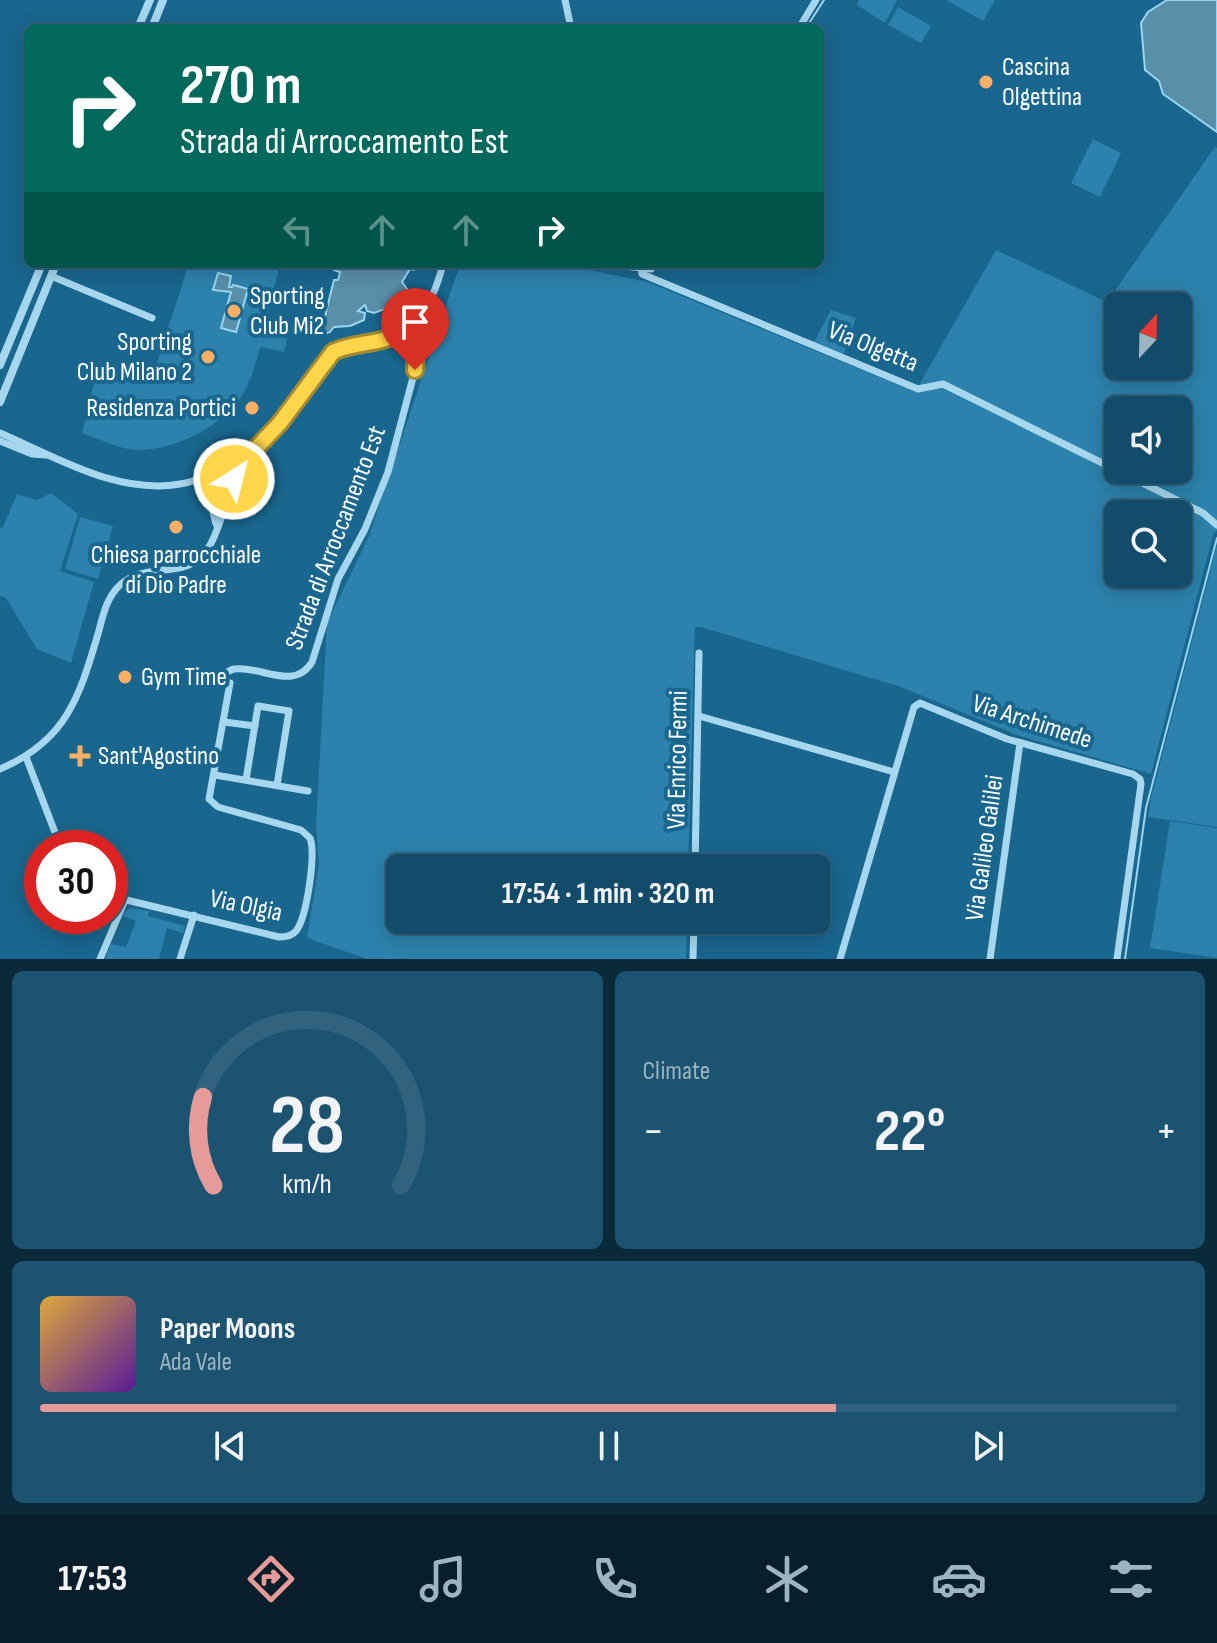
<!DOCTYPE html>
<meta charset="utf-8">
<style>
:root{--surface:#134c6a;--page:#1c5370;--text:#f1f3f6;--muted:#9db4c1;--line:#32637e;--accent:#e69b98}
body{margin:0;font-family:"Sofia Sans Condensed",sans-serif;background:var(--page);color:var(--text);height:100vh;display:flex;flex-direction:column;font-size:30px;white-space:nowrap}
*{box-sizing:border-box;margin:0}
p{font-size:26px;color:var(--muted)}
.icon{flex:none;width:44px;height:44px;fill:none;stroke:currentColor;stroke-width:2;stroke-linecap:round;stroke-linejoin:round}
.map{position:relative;height:959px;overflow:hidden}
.drawer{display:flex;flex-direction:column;gap:12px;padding:12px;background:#0a2a3a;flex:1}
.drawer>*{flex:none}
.top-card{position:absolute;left:24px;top:24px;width:800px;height:244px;border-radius:12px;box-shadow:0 4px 20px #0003,0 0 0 2px var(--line);background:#00695c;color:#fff;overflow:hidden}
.needle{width:52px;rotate:22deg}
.tools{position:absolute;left:1104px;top:292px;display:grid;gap:16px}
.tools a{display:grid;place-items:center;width:88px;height:88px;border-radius:12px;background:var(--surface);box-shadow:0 4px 20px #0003,0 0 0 2px var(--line);font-size:40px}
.speed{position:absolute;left:24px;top:830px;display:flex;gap:16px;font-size:40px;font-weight:700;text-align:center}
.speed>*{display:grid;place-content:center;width:104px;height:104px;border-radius:50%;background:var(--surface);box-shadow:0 4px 20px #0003,0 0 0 2px var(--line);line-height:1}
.speed .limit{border:12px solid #d22;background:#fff;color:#111}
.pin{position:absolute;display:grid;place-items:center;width:68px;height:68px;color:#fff;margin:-82px -34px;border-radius:50% 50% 50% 0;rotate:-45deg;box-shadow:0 0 8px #0007}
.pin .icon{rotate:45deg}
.me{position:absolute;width:88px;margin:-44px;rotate:36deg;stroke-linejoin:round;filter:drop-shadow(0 0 6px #0008)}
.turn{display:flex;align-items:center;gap:28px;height:168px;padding:0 24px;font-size:36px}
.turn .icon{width:104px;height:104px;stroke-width:2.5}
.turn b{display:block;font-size:56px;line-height:68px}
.lanes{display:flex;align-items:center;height:76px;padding:0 24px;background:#0003;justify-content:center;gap:40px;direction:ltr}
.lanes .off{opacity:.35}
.big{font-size:60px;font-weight:700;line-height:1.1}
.drawer .tile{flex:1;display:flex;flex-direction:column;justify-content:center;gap:12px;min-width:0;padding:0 28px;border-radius:12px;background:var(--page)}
.drawer .dial{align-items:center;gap:0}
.dial svg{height:208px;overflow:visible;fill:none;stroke:var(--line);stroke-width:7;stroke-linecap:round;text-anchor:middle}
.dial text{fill:var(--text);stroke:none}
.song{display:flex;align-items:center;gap:24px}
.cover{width:96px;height:96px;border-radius:12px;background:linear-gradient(135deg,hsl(40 70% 55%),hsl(270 70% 35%))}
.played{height:8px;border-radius:4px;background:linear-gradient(90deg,var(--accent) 70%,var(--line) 70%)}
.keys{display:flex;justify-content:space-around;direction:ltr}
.heat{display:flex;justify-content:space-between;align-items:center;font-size:44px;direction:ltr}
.drawer .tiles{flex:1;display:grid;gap:12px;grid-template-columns:1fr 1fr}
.tile:last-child{grid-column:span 2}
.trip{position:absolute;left:386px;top:854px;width:444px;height:80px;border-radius:12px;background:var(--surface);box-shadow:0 4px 20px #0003,0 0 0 2px var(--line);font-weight:700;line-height:80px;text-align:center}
.menu{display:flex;height:128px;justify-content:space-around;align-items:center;background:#081e2a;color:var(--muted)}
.menu .icon{width:56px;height:56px}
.menu .current{color:var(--accent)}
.menu b{font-size:36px;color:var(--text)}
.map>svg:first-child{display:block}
.green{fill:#2c82ac;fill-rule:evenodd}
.water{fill:#5a8fa9;stroke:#98d5f0;stroke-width:2}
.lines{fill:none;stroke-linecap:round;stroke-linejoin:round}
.stream{stroke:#98d5f0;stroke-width:2}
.minor{stroke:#a6d7ee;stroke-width:7}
.tertiary{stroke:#a6d7ee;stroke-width:8}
.route-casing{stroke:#a68a30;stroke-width:20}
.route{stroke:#ffd54a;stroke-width:14}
.poi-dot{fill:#ffaf63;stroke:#19668e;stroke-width:3}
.labels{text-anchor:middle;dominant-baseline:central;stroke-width:8;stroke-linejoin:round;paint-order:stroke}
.poi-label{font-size:26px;fill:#fff;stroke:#19668e;text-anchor:start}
.street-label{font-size:26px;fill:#fff;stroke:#19668e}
</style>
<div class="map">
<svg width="1217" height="959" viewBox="0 0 1217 959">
<rect width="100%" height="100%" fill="#19668e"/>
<g class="green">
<polygon points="859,0 897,0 885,23 857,5"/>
<polygon points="946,0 995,0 983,21"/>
<polygon points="898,7 931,26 921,43 888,25"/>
<polygon points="1093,139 1121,153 1100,197 1071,183"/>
<path d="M1215 147 1217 148V530L1213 535 1151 774 1017 735 901 687 701 627H695L688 868H400V920H687L686 959H367L307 938 319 864 316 826 327 623 369 536 460 264H559L648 282 915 392 996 250 1107 302ZM1118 306H1178V366H1118ZM1118 410H1178V470H1118ZM1118 514H1178V574H1118Z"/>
<path d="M188 264H280L267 318 279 322 276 335 287 339 284 352 260 347C256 365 248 390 236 404 211 432 173 450 136 450 119 449 99 439 82 433L99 363 153 379C162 340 178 303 188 264Z"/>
<polygon points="831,310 856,318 843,356 813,344"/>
<polygon points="51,493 78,514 60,571 94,582 71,663 37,649 6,598 0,596 0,528 3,527 17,494 37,500"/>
<polygon points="80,517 113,526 98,579 65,569"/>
<polygon points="1217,545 1217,827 1148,817 1151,798"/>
<polygon points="1170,821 1217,828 1217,958 1150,948"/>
<polygon points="129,908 149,911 148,916 185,926 183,933 167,928 159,959 105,959 111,944 126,947 136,921 122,916"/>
</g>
<g class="water">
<polygon points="1167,0 1217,0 1217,132 1163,94 1159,81 1145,70 1141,23 1148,12"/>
<polygon points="335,264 419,264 414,270 410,269 402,282 410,293 409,300 374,313 367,311 365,305 358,311 365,313 364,320 350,326 334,327 330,332 325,334 321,332 334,280 338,280 340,272 334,270"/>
<polygon points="218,273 231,276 229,287 232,287 233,285 248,289 236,332 221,328 231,292 213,290"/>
</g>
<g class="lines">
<g class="stream">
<polyline points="806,28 824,0"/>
<polyline points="1125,959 1146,808 1217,538"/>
</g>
<g class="minor">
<polyline points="565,0 571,28"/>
<polyline points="799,28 816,0"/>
<polyline points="606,264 651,269 655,264"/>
<polyline points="641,268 642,274 918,389 943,384 1203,513 1217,525"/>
<polyline points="51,276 152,318"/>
<path d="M0 433C56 457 117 495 180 484 200 481 225 469 243 461"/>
<polyline points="0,441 32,454 46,455"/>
<polyline points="204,477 202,491 210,500 216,524"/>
<path d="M218 678C224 676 228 670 234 669 260 665 294 692 312 662L338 579 365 529 388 472 415 370 416 352 404 330"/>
<polyline points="699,716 894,772"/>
<polyline points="224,722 255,726"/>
<polyline points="26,757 61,848"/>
<path d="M0 769C66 741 79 698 98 634 103 616 106 598 120 585 144 563 177 577 199 559 218 545 225 496 238 473 249 453 267 440 280 422 296 401 309 377 326 358 337 346 351 347 365 345 413 337 432 308 443 264"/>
<polyline points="215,775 308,791"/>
<polyline points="246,780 258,706 289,711 277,785"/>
<polyline points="695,868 699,653"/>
<path d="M110 896 279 937C286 937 292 936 296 931 307 917 316 854 310 838L301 830 218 807 209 799 230 683"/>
<polyline points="100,959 125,900"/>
<polyline points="180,959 194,915"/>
<polyline points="693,959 694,920"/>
<polyline points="840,959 914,707 920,703 1007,739 1133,774 1140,779 1141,784 1117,959"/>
<polyline points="990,959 1020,743"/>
</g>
<g class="tertiary">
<polyline points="138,28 150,0"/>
<polyline points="152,28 163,0"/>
<polyline points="0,365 42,264"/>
<polyline points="0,402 56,264"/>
</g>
</g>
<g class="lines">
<defs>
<path id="route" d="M234 479 245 460 280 423 333 352C355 341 382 346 404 330L416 352 415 370"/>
</defs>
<use href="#route" class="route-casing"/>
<use href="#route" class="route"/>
</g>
<g class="poi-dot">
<circle cx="986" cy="82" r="8"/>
<circle cx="234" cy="311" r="8"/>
<circle cx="208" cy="357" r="8"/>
<circle cx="252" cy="408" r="8"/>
<circle cx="176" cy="527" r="8"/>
<circle cx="125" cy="677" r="8"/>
<path d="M76 744h8v8h8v8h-8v8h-8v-8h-8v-8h8z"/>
</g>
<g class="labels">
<g class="poi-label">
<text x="1002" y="67">Cascina<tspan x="1002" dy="30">Olgettina</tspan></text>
<text x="250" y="296">Sporting<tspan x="250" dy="30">Club Mi2</tspan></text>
<text x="192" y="342" text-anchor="end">Sporting<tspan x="192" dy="30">Club Milano 2</tspan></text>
<text x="236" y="408" text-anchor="end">Residenza Portici</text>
<text x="176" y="555" text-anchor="middle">Chiesa parrocchiale<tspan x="176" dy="30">di Dio Padre</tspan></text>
<text x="141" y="677">Gym Time</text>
<text x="98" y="756">Sant'Agostino</text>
</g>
<g class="street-label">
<text transform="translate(873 347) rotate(22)">Via Olgetta</text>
<text transform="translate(336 538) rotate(-69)">Strada di Arroccamento Est</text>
<text transform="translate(1032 722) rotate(18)">Via Archimede</text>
<text transform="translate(678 760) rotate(-89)">Via Enrico Fermi</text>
<text transform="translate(985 848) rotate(-82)">Via Galileo Galilei</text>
<text transform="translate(246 906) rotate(12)">Via Olgia</text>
</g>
</g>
</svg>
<div class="tools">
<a><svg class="needle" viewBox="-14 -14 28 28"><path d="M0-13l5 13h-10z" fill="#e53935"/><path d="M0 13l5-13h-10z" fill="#9db4c1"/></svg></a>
<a><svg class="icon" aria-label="sound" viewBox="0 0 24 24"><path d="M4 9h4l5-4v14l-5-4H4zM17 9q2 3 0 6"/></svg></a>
<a><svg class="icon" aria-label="search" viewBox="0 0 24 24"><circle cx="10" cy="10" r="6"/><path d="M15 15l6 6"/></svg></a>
</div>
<div class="speed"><div class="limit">30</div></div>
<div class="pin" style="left:415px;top:370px;background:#d93025"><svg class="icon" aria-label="arrive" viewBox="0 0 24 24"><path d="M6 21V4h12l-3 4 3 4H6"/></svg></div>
<svg class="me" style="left:234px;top:479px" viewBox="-20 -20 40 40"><circle r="17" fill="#ffd54a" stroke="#fff" stroke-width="3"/><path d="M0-11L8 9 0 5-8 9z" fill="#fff"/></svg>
<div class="trip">17:54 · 1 min · 320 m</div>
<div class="top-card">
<div class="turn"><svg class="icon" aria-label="right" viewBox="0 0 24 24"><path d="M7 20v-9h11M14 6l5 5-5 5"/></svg><div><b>270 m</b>Strada di Arroccamento Est</div></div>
<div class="lanes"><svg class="icon off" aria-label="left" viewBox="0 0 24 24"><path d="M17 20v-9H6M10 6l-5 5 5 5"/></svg><svg class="icon off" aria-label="ahead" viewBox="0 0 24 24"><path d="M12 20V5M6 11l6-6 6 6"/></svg><svg class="icon off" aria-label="ahead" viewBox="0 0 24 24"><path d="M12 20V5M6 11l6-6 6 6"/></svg><svg class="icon" aria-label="right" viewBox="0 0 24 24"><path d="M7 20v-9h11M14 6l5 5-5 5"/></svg></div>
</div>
</div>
<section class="drawer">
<div class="tiles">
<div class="tile dial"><svg viewBox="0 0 100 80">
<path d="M14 69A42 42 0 1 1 86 69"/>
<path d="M14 69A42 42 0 0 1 10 35" stroke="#e69b98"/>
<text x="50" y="56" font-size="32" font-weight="700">28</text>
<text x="50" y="72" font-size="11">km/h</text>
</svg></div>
<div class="tile"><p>Climate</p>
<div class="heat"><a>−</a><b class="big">22°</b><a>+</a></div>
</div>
<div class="tile">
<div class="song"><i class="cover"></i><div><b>Paper Moons</b><p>Ada Vale</p></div></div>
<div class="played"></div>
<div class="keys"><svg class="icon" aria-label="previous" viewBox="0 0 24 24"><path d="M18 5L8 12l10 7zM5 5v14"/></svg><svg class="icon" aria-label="pause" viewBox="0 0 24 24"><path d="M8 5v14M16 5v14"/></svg><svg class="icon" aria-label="next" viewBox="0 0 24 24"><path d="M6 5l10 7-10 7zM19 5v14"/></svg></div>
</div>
</div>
</section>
<nav class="menu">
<b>17:53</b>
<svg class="icon current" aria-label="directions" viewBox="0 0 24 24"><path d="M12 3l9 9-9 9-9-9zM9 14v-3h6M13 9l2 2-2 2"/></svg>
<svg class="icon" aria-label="music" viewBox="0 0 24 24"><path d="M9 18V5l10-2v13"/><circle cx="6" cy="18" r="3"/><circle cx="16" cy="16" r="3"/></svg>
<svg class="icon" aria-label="phone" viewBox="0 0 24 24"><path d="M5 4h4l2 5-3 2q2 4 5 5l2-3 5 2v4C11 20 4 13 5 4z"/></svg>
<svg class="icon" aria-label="climate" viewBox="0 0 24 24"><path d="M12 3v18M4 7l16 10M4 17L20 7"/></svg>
<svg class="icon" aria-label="car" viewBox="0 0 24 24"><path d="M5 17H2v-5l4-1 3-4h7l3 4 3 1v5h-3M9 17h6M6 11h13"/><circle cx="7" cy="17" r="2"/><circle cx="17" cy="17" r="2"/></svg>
<svg class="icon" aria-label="filters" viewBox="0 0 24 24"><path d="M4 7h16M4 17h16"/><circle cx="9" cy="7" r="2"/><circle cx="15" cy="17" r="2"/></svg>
</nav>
